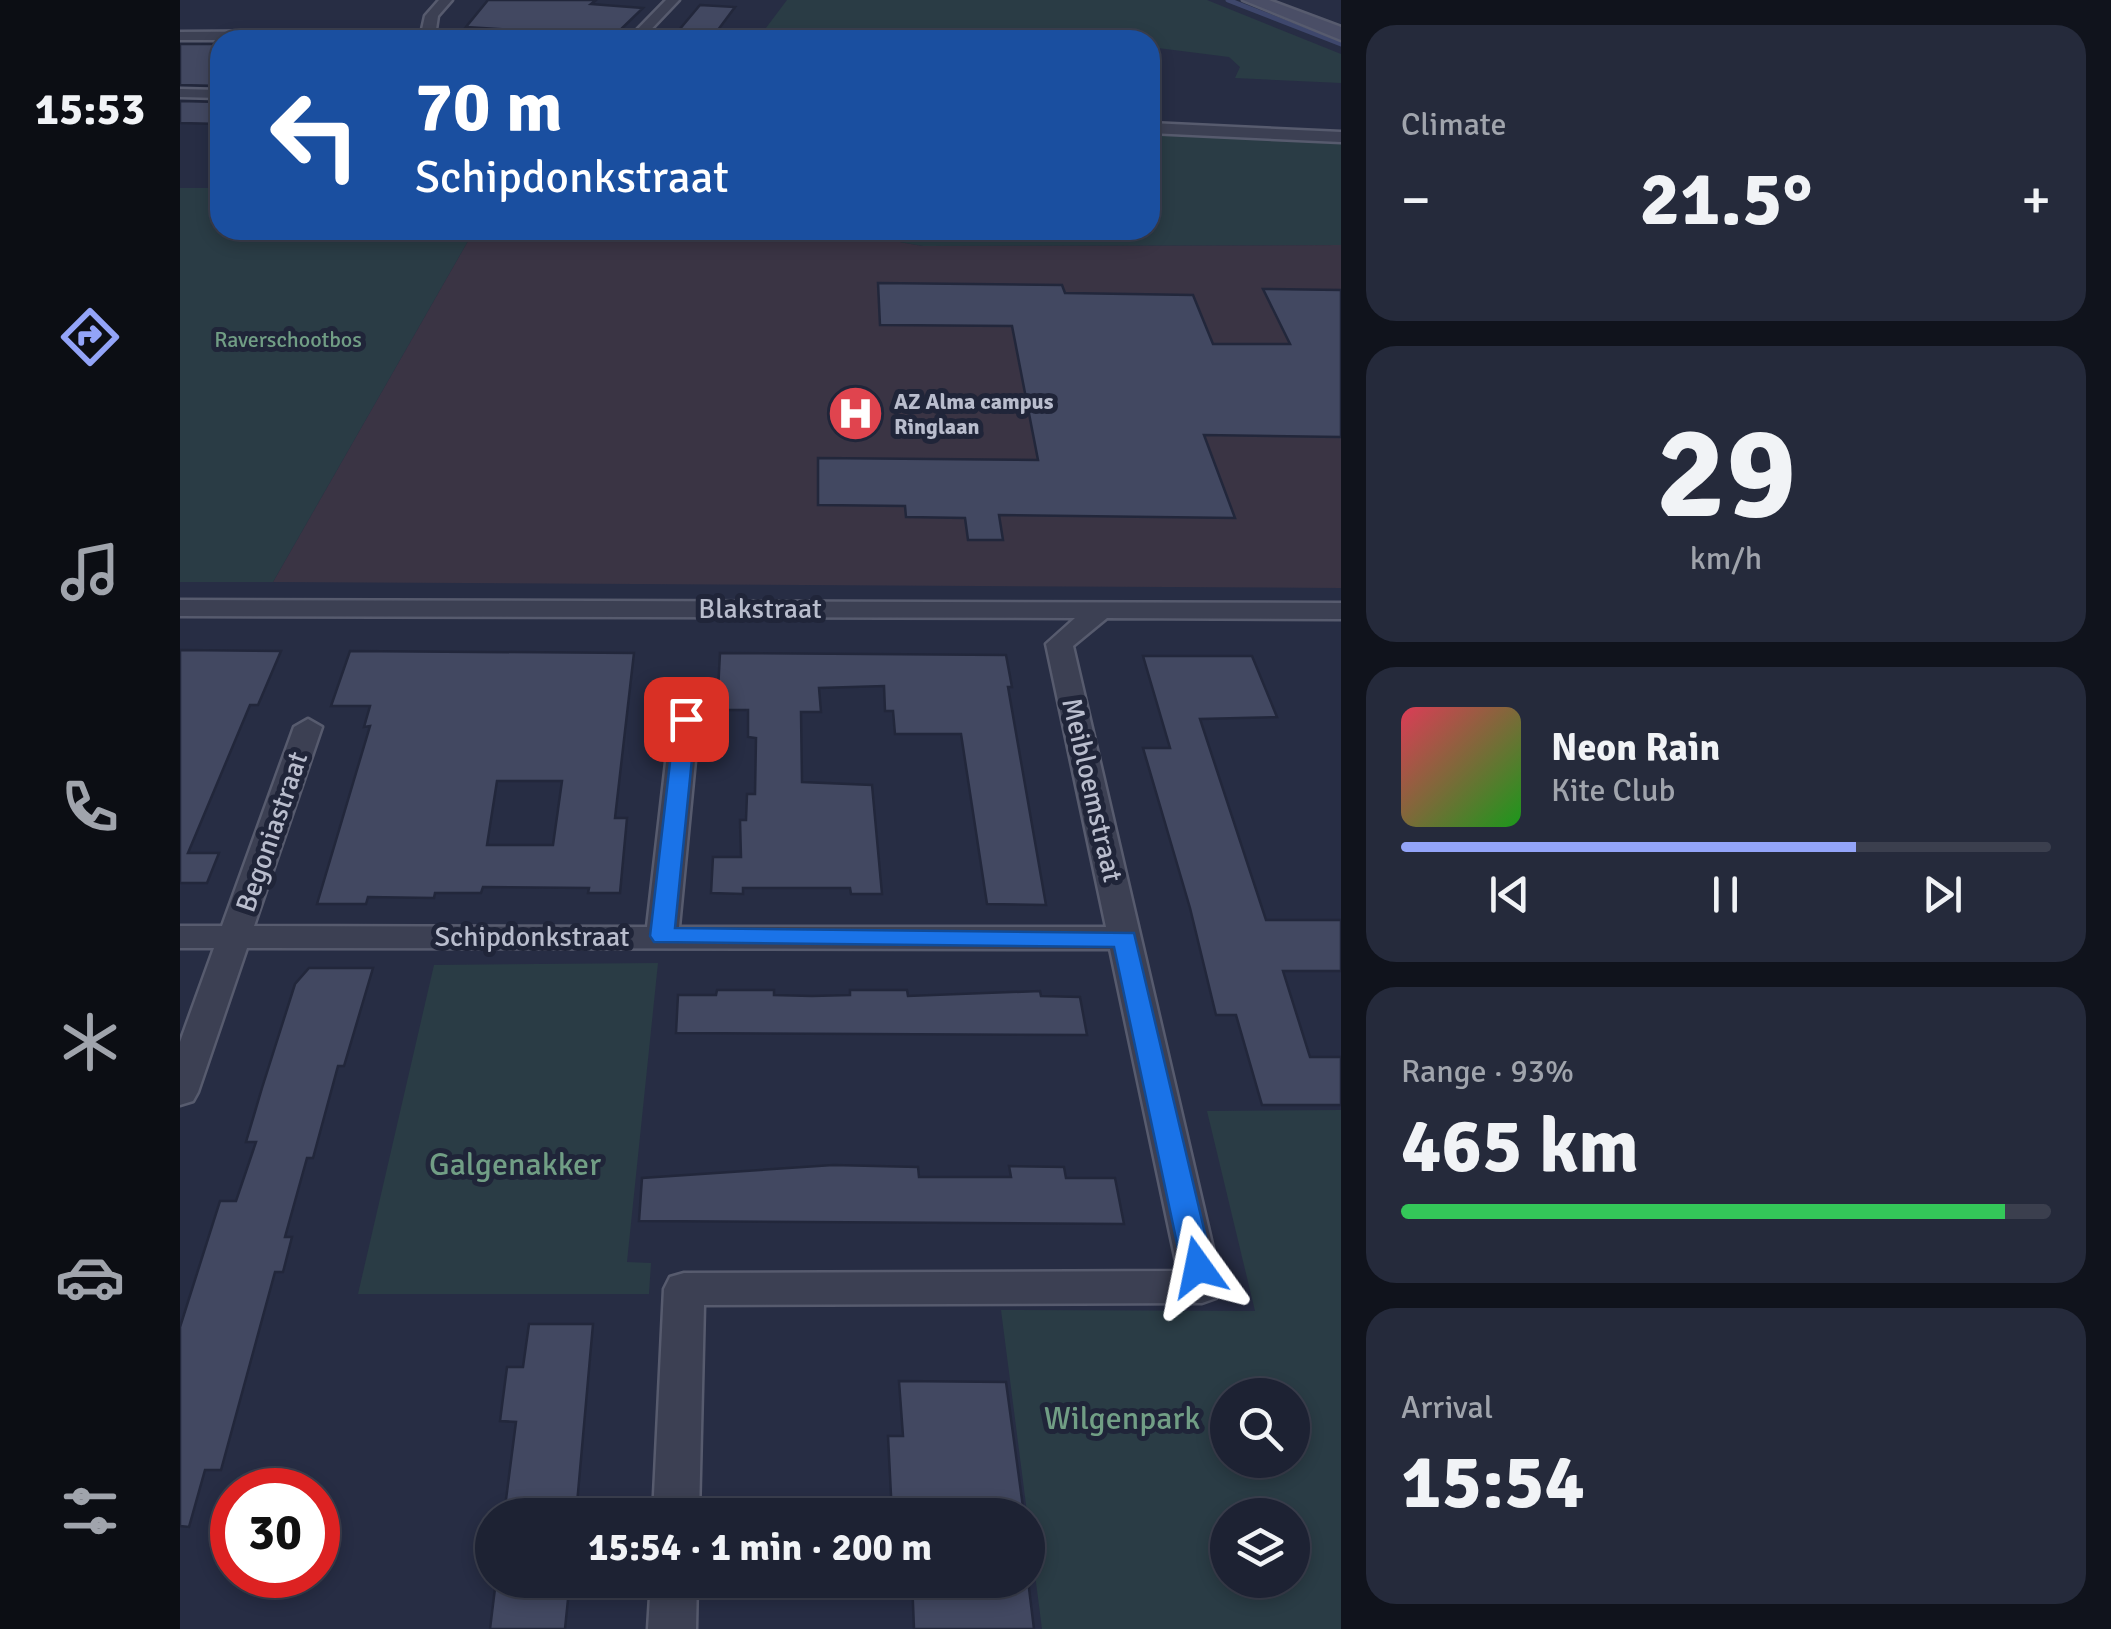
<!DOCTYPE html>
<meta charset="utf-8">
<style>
:root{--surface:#1d2233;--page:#252a3b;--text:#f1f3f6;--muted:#a0a4ac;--line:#3b3f4e;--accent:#93a4f8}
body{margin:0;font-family:Signika,sans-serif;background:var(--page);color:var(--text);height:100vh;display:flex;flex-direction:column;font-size:38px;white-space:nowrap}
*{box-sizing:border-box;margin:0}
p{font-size:32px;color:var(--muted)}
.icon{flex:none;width:55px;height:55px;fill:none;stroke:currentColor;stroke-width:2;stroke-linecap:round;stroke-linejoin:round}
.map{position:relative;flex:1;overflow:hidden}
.side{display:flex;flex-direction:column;gap:25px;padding:25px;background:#10131c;width:770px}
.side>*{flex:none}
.guide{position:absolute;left:30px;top:30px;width:950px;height:210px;border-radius:30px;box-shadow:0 5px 15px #0003,0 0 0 2px var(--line);background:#1a4fa0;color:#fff;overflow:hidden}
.tools{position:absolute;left:1030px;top:1378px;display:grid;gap:20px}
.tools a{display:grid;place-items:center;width:100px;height:100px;border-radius:50%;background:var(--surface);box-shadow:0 5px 15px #0003,0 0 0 2px var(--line);font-size:50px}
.speed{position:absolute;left:30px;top:1468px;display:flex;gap:20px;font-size:50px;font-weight:700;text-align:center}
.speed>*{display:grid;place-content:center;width:130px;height:130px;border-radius:50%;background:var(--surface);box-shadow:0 5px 15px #0003,0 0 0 2px var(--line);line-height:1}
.speed .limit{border:15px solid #d22;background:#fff;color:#111}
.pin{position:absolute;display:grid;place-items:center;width:85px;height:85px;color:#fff;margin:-42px;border-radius:20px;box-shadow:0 5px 15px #0006}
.me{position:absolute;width:110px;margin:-55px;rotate:348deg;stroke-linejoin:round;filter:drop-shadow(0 0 8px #0008)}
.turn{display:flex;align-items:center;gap:35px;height:210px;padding:0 40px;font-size:45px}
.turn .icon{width:130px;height:130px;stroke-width:2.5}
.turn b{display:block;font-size:70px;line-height:85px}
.big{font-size:75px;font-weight:700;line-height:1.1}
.side .widget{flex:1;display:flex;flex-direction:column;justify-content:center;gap:15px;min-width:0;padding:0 35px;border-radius:30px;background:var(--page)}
.side .dial{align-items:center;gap:0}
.dial b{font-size:130px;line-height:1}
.song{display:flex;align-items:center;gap:30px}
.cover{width:120px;height:120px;border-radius:15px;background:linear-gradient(135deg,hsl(350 70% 55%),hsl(120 70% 35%))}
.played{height:10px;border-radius:5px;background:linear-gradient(90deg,var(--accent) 70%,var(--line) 70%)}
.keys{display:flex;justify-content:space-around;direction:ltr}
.heat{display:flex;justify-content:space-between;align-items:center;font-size:55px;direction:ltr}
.charge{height:15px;border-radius:8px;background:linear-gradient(90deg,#34c759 93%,var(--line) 0)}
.trip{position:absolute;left:295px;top:1498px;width:570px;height:100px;border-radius:50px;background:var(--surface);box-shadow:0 5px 15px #0003,0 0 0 2px var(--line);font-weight:700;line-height:100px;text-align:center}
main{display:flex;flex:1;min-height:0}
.dock{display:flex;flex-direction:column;width:180px;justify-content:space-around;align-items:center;background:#0c0e14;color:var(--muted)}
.dock .icon{width:70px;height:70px}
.dock .selected{color:var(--accent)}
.dock b{font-size:45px;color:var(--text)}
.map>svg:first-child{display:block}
.medical{fill:#3a3444}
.green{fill:#2a3c45;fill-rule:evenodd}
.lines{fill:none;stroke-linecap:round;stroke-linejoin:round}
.stream{stroke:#3e476c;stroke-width:5}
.building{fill:#424861;stroke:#22273b;stroke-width:2.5;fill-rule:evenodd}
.minor-casing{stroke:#575b6e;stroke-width:5}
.secondary-casing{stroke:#575b6e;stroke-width:5}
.minor{fill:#3c4053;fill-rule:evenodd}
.secondary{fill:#4a4e66;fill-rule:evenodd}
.route{fill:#1a73e8;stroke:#114b97;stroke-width:2.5}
.labels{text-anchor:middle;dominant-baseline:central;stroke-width:10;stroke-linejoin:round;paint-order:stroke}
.far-park-label{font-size:22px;fill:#719e85;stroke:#202539}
.far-poi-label{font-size:22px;font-weight:bold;fill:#b9bdcd;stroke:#202539;text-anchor:start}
.street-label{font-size:28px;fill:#b9bdcd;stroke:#202539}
.near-park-label{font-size:32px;fill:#719e85;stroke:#202539}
</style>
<main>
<nav class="dock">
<b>15:53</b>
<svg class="icon selected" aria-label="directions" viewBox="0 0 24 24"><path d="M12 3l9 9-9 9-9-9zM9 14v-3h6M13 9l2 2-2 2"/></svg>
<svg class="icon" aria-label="music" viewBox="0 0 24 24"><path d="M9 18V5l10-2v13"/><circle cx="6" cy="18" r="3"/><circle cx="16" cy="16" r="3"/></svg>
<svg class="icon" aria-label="phone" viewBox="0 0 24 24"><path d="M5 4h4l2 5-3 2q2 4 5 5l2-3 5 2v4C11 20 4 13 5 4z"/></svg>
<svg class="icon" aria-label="climate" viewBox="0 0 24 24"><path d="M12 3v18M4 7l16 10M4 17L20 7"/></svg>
<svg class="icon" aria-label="car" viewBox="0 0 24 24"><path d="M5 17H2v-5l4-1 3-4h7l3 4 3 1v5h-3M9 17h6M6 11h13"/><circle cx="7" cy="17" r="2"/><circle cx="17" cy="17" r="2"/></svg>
<svg class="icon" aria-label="filters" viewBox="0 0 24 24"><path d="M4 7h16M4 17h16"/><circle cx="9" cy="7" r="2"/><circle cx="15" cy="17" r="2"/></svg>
</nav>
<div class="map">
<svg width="1161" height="1629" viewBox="0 0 1161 1629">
<rect width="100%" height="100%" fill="#272d44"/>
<polygon class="medical" points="288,241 720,242 743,246 1161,245 1161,588 93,582"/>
<g class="green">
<polygon points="607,0 1027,0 1161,54 1161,83 1055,78 1060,67 1049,57 970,47 970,40 577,40"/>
<polygon points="970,134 1161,144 1161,245 743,246 720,242 288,241 93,582 0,582 0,188 40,188 40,230 970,230"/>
<polygon points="478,963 447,1262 471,1263 469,1294 178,1294 254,965"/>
<path d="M1161 1110V1629H862L821 1310 1075 1311 1027 1111ZM1048 1395H1112V1460H1048ZM1048 1515H1112V1580H1048Z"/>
</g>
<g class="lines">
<polyline class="stream" points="1048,0 1161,44"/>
</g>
<g class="building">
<polygon points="308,0 416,0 411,4 463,8 434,36 286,27"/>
<polygon points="520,5 555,7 532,38 494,36"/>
<polygon points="0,44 40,44 40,86 0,85"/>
<polygon points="0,101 40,102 40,124 0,123"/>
<polygon points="698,283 882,285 885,293 1013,295 1033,344 1110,344 1083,289 1161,290 1161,437 1024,435 1055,518 819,515 823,540 788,540 785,518 726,517 725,506 638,505 638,458 858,460 832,326 700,325"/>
<polygon points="0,650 101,651 78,705 70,705 8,853 39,853 27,883 0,883"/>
<path d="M170 651 454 653 435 818H447L440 893H408L409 888 303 887 301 893H255L254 898 188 897 186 904H137L190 726 184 727 190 706H151ZM317 781H382L373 845H307Z"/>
<polygon points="540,653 826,655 832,687 828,687 866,905 807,904 781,734 715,734 713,711 705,711 704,686 639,688 641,712 621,712 622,782 692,785 702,894 671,894 670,888 563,888 563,894 531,893 533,857 561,857 560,820 566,820 567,794 575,794 576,738 568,737 568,710 537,710"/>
<polygon points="963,656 1072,656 1097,717 1020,719 1086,920 1161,920 1161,971 1103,971 1130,1057 1161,1057 1161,1105 1082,1105 1056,1015 1036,1015 1010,908 963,748 990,748"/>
<polygon points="129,968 193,968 164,1066 158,1066 133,1158 127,1158 105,1237 112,1237 103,1272 95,1272 41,1470 25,1470 9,1527 0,1526 0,1327 40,1201 56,1201 76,1142 66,1142 82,1088 115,984"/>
<polygon points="537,990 594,990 594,995 632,996 670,995 670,990 727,990 728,996 860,991 861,996 900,997 907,1035 496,1033 498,995 536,995"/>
<polygon points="653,1165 738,1167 739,1177 831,1177 829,1166 884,1167 886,1178 935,1178 944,1224 459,1221 462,1178"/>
<polygon points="349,1324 413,1324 396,1515 324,1515 336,1422 320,1421 327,1367 343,1367"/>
<polygon points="719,1381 826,1382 843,1507 841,1515 712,1515 708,1436 723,1436"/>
<polygon points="316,1580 390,1580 385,1629 310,1629"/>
<polygon points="732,1580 848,1580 854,1629 734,1629"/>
</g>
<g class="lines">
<defs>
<g id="minor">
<polygon points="259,0 272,0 258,16 255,36 250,40 232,40 241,34 245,16"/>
<polygon points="486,0 499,0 461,40 447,40"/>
<polygon points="156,31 193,40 0,40 0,32"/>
<polygon points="0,89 40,90 40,98 0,97"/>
<polygon points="970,123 1161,132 1161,142 970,133"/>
<polygon points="0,600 1161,603 1161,619 927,618 893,646 1042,1287 1036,1298 1022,1303 524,1305 519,1515 473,1515 484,1289 490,1277 504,1273 998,1271 930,949 67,948 18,1092 13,1101 0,1105 0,1042 34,948 0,948 0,926 42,926 114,727 128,719 142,727 74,926 467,927 491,719 505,711 519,719 499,927 926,927 866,644 895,618 0,616"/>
<polygon points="471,1580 517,1580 516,1629 468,1629"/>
</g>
<polygon id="secondary" points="1063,0 1089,0 1161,27 1161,40"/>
</defs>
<use href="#minor" class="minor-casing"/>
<use href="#secondary" class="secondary-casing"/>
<use href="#minor" class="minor"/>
<use href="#secondary" class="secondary"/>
</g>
<polygon class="route" points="506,712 516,719 495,928 954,933 1033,1267 1028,1275 1018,1279 1007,1275 1002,1267 934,947 474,942 470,936 495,719"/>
<defs>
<symbol id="hospital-disc" viewBox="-11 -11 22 22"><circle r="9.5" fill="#e0444e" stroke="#202539"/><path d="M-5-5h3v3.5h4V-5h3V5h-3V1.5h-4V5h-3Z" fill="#fff"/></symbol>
</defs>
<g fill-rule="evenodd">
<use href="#hospital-disc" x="644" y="382" width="63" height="63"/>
</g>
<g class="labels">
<g class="far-park-label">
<text x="108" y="339">Raverschootbos</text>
</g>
<g class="far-poi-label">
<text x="714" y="401">AZ Alma campus<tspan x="714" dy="25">Ringlaan</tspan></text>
</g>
<g class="street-label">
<text x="580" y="609">Blakstraat</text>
<text transform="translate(912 790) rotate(77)">Meibloemstraat</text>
<text transform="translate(92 832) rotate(-71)">Begoniastraat</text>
<text x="352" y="937">Schipdonkstraat</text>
</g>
<g class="near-park-label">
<text x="335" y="1164">Galgenakker</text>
<text x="942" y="1418">Wilgenpark</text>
</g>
</g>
</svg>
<div class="tools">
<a><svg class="icon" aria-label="search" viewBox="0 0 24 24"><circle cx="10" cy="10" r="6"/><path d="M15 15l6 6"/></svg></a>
<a><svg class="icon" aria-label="layers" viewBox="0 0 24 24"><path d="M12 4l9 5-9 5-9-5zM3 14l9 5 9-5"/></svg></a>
</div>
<div class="speed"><div class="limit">30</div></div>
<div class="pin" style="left:506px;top:719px;background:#d93025"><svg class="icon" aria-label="arrive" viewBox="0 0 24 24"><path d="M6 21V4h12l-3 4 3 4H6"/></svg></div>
<svg class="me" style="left:1018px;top:1267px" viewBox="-20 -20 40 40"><path d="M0-17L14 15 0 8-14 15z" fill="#1a73e8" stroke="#fff" stroke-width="4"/></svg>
<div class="trip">15:54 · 1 min · 200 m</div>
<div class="guide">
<div class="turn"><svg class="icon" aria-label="left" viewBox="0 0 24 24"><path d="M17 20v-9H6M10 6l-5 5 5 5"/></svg><div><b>70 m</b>Schipdonkstraat</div></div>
</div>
</div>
<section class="side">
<div class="widget"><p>Climate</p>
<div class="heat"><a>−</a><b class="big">21.5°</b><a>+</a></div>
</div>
<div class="widget dial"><b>29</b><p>km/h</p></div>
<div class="widget">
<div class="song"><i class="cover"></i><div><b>Neon Rain</b><p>Kite Club</p></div></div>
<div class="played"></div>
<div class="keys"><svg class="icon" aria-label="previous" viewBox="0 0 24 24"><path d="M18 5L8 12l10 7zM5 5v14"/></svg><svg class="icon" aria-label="pause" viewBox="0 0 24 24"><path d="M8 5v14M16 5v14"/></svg><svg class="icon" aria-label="next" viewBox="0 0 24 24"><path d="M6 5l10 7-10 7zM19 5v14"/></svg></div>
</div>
<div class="widget"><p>Range · 93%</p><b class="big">465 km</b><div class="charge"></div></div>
<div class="widget"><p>Arrival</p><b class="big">15:54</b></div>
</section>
</main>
